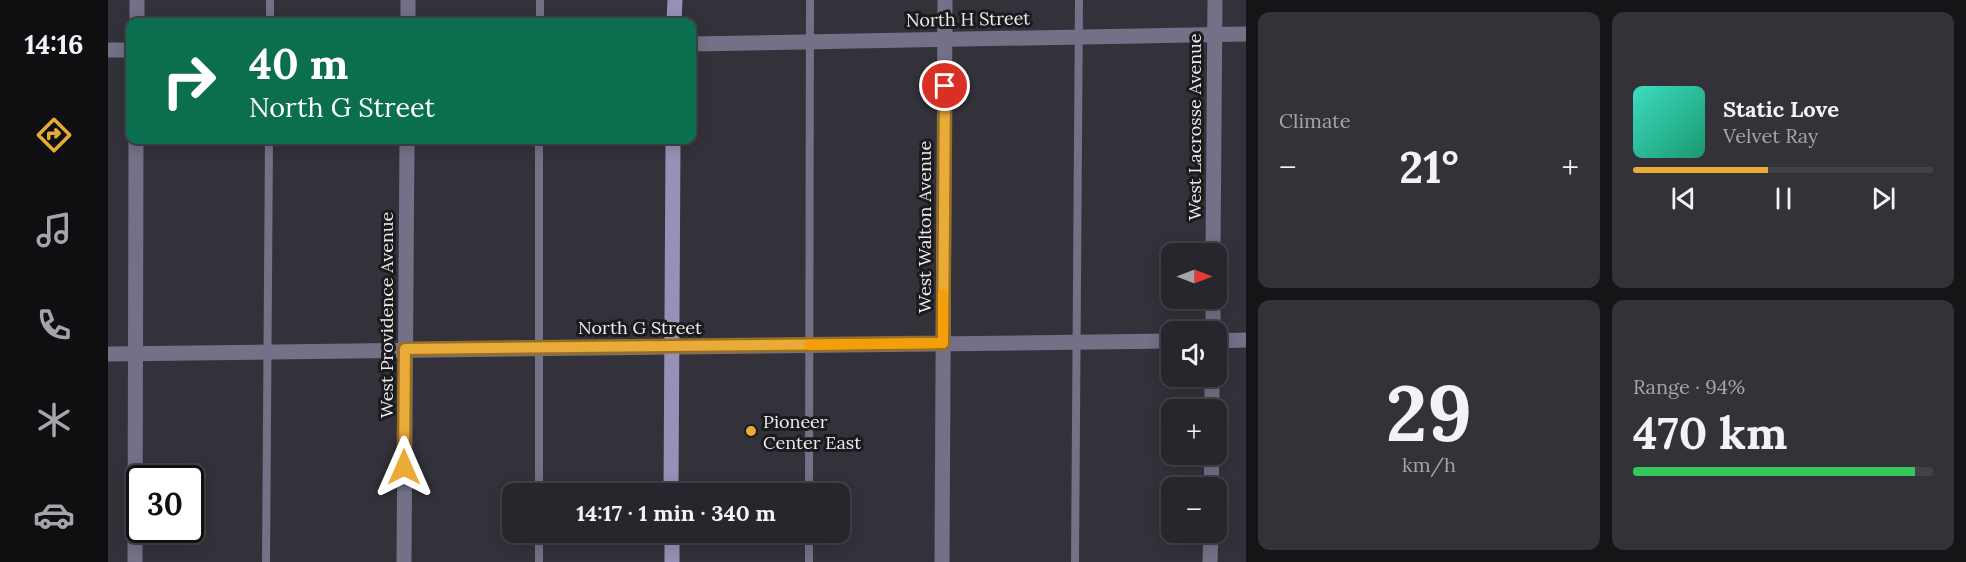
<!DOCTYPE html>
<meta charset="utf-8">
<style>
:root{--surface:#26262c;--page:#323238;--text:#f1f3f6;--muted:#a4a5a9;--line:#424348;--accent:#e9ab38}
body{margin:0;font-family:Lora,serif;background:var(--page);color:var(--text);height:100vh;display:flex;flex-direction:column;font-size:22px;white-space:nowrap}
*{box-sizing:border-box;margin:0}
p{font-size:20px;color:var(--muted)}
.icon{flex:none;width:33px;height:33px;fill:none;stroke:currentColor;stroke-width:2;stroke-linecap:round;stroke-linejoin:round}
.map{position:relative;flex:1;overflow:hidden}
.sheet{display:flex;flex-direction:column;gap:12px;padding:12px;background:#151518;width:720px}
.sheet>*{flex:none}
.top-card{position:absolute;left:18px;top:18px;width:570px;height:126px;border-radius:12px;box-shadow:0 3px 15px #0003,0 0 0 2px var(--line);background:#0b6e4f;color:#fff;overflow:hidden}
.needle{width:39px;rotate:90deg}
.tools{position:absolute;left:1053px;top:243px;display:grid;gap:12px}
.tools a{display:grid;place-items:center;width:66px;height:66px;border-radius:12px;background:var(--surface);box-shadow:0 3px 15px #0003,0 0 0 2px var(--line);font-size:30px}
.speed{position:absolute;left:18px;top:465px;display:flex;gap:12px;font-size:30px;font-weight:700;text-align:center}
.speed>*{display:grid;place-content:center;width:78px;height:78px;border-radius:50%;background:var(--surface);box-shadow:0 3px 15px #0003,0 0 0 2px var(--line);line-height:1}
.speed .limit{border:3px solid #111;border-radius:9px;background:#fff;color:#111}
.pin{position:absolute;display:grid;place-items:center;width:51px;height:51px;color:#fff;margin:-26px;border:3px solid #fff;border-radius:50%;box-shadow:0 2px 6px #0007}
.me{position:absolute;width:66px;margin:-33px;rotate:0deg;stroke-linejoin:round;filter:drop-shadow(0 0 4px #0008)}
.turn{display:flex;align-items:center;gap:21px;height:126px;padding:0 24px;font-size:27px}
.turn .icon{width:78px;height:78px;stroke-width:2.5}
.turn b{display:block;font-size:42px;line-height:51px}
.big{font-size:45px;font-weight:800;line-height:1.1}
.sheet .tile{flex:1;display:flex;flex-direction:column;justify-content:center;gap:9px;min-width:0;padding:0 21px;border-radius:12px;background:var(--page)}
.sheet .dial{align-items:center;gap:0}
.dial b{font-size:78px;line-height:1}
.song{display:flex;align-items:center;gap:18px}
.cover{width:72px;height:72px;border-radius:9px;background:linear-gradient(135deg,hsl(170 70% 55%),hsl(160 70% 35%))}
.played{height:6px;border-radius:3px;background:linear-gradient(90deg,var(--accent) 45%,var(--line) 45%)}
.keys{display:flex;justify-content:space-around;direction:ltr}
.heat{display:flex;justify-content:space-between;align-items:center;font-size:33px;direction:ltr}
.charge{height:9px;border-radius:4px;background:linear-gradient(90deg,#34c759 94%,var(--line) 0)}
.sheet .tiles{flex:1;display:grid;gap:12px;grid-template-columns:repeat(2,1fr)}
.trip{position:absolute;left:394px;top:483px;width:348px;height:60px;border-radius:12px;background:var(--surface);box-shadow:0 3px 15px #0003,0 0 0 2px var(--line);font-weight:800;line-height:60px;text-align:center}
main{display:flex;flex:1;min-height:0}
.dock{display:flex;flex-direction:column;width:108px;justify-content:space-around;align-items:center;background:#0f0f12;color:var(--muted)}
.dock .icon{width:42px;height:42px}
.dock .active{color:var(--accent)}
.dock b{font-size:27px;color:var(--text)}
.map>svg:first-child{display:block}
.lines{fill:none;stroke-linecap:round;stroke-linejoin:round}
.lane{stroke:#737088;stroke-width:8}
.street{stroke:#737088;stroke-width:15}
.secondary{stroke:#9691b7;stroke-width:15}
.route-casing{stroke:#976f24;stroke-width:15}
.route{stroke:#e9ab38;stroke-width:10}
.slow{stroke:#f59e0b;stroke-width:10}
.poi-dot{fill:#e9ab38;stroke:#1b1b1e;stroke-width:2}
.labels{text-anchor:middle;dominant-baseline:central;stroke-width:6;stroke-linejoin:round;paint-order:stroke}
.street-label{font-size:18px;fill:#ececf0;stroke:#1b1b1e}
.poi-label{font-size:18px;fill:#ececf0;stroke:#1b1b1e;text-anchor:start}
</style>
<main>
<nav class="dock">
<b>14:16</b>
<svg class="icon active" aria-label="directions" viewBox="0 0 24 24"><path d="M12 3l9 9-9 9-9-9zM9 14v-3h6M13 9l2 2-2 2"/></svg>
<svg class="icon" aria-label="music" viewBox="0 0 24 24"><path d="M9 18V5l10-2v13"/><circle cx="6" cy="18" r="3"/><circle cx="16" cy="16" r="3"/></svg>
<svg class="icon" aria-label="phone" viewBox="0 0 24 24"><path d="M5 4h4l2 5-3 2q2 4 5 5l2-3 5 2v4C11 20 4 13 5 4z"/></svg>
<svg class="icon" aria-label="climate" viewBox="0 0 24 24"><path d="M12 3v18M4 7l16 10M4 17L20 7"/></svg>
<svg class="icon" aria-label="car" viewBox="0 0 24 24"><path d="M5 17H2v-5l4-1 3-4h7l3 4 3 1v5h-3M9 17h6M6 11h13"/><circle cx="7" cy="17" r="2"/><circle cx="17" cy="17" r="2"/></svg>
</nav>
<div class="map">
<svg width="1138" height="562" viewBox="0 0 1138 562">
<rect width="100%" height="100%" fill="#33323a"/>
<g class="lines">
<g class="lane">
<polyline points="162,22 162,0"/>
<polyline points="432,22 432,0"/>
<polyline points="431,494 431,140"/>
<polyline points="701,494 702,0"/>
<polyline points="431,532 431,562"/>
<polyline points="158,562 161,140"/>
<polyline points="701,562 701,532"/>
<polyline points="967,562 971,0"/>
</g>
<g class="street">
<polyline points="29,22 29,0"/>
<polyline points="300,22 300,0"/>
<polyline points="584,44 1138,34"/>
<polyline points="0,50 22,50"/>
<polyline points="1105,254 1107,0"/>
<polyline points="1105,332 1105,298"/>
<polyline points="1108,341 1138,340"/>
<polyline points="0,354 1064,341"/>
<polyline points="1104,410 1104,376"/>
<polyline points="1103,488 1104,454"/>
<polyline points="27,562 28,140"/>
<polyline points="296,562 299,140"/>
<polyline points="834,562 837,0"/>
<polyline points="1102,562 1103,532"/>
</g>
<g class="secondary">
<polyline points="566,22 567,0"/>
<polyline points="563,494 565,140"/>
<polyline points="564,532 564,562"/>
</g>
</g>
<g class="lines">
<defs>
<polyline id="route" points="296,467 297,349 835,343 837,86"/>
</defs>
<use href="#route" class="route-casing"/>
<use href="#route" class="route"/>
<polyline class="slow" points="701,345 835,343 835,294"/>
</g>
<circle class="poi-dot" cx="643" cy="431" r="6"/>
<g class="labels">
<g class="street-label">
<text transform="translate(860 19) rotate(-1)">North H Street</text>
<text transform="translate(1086 127) rotate(-90)">West Lacrosse Avenue</text>
<text transform="translate(816 227) rotate(-90)">West Walton Avenue</text>
<text transform="translate(278 315) rotate(-90)">West Providence Avenue</text>
<text x="532" y="327">North G Street</text>
</g>
<g class="poi-label">
<text x="655" y="421">Pioneer<tspan x="655" dy="21">Center East</tspan></text>
</g>
</g>
</svg>
<div class="tools">
<a><svg class="needle" viewBox="-14 -14 28 28"><path d="M0-13l5 13h-10z" fill="#e53935"/><path d="M0 13l5-13h-10z" fill="#a4a5a9"/></svg></a>
<a><svg class="icon" aria-label="sound" viewBox="0 0 24 24"><path d="M4 9h4l5-4v14l-5-4H4zM17 9q2 3 0 6"/></svg></a>
<a>+</a>
<a>−</a>
</div>
<div class="speed"><div class="limit">30</div></div>
<div class="pin" style="left:837px;top:86px;background:#d93025"><svg class="icon" aria-label="arrive" viewBox="0 0 24 24"><path d="M6 21V4h12l-3 4 3 4H6"/></svg></div>
<svg class="me" style="left:296px;top:467px" viewBox="-20 -20 40 40"><path d="M0-17L14 15 0 8-14 15z" fill="#e9ab38" stroke="#fff" stroke-width="4"/></svg>
<div class="trip">14:17 · 1 min · 340 m</div>
<div class="top-card">
<div class="turn"><svg class="icon" aria-label="right" viewBox="0 0 24 24"><path d="M7 20v-9h11M14 6l5 5-5 5"/></svg><div><b>40 m</b>North G Street</div></div>
</div>
</div>
<section class="sheet">
<div class="tiles">
<div class="tile"><p>Climate</p>
<div class="heat"><a>−</a><b class="big">21°</b><a>+</a></div>
</div>
<div class="tile">
<div class="song"><i class="cover"></i><div><b>Static Love</b><p>Velvet Ray</p></div></div>
<div class="played"></div>
<div class="keys"><svg class="icon" aria-label="previous" viewBox="0 0 24 24"><path d="M18 5L8 12l10 7zM5 5v14"/></svg><svg class="icon" aria-label="pause" viewBox="0 0 24 24"><path d="M8 5v14M16 5v14"/></svg><svg class="icon" aria-label="next" viewBox="0 0 24 24"><path d="M6 5l10 7-10 7zM19 5v14"/></svg></div>
</div>
<div class="tile dial"><b>29</b><p>km/h</p></div>
<div class="tile"><p>Range · 94%</p><b class="big">470 km</b><div class="charge"></div></div>
</div>
</section>
</main>
